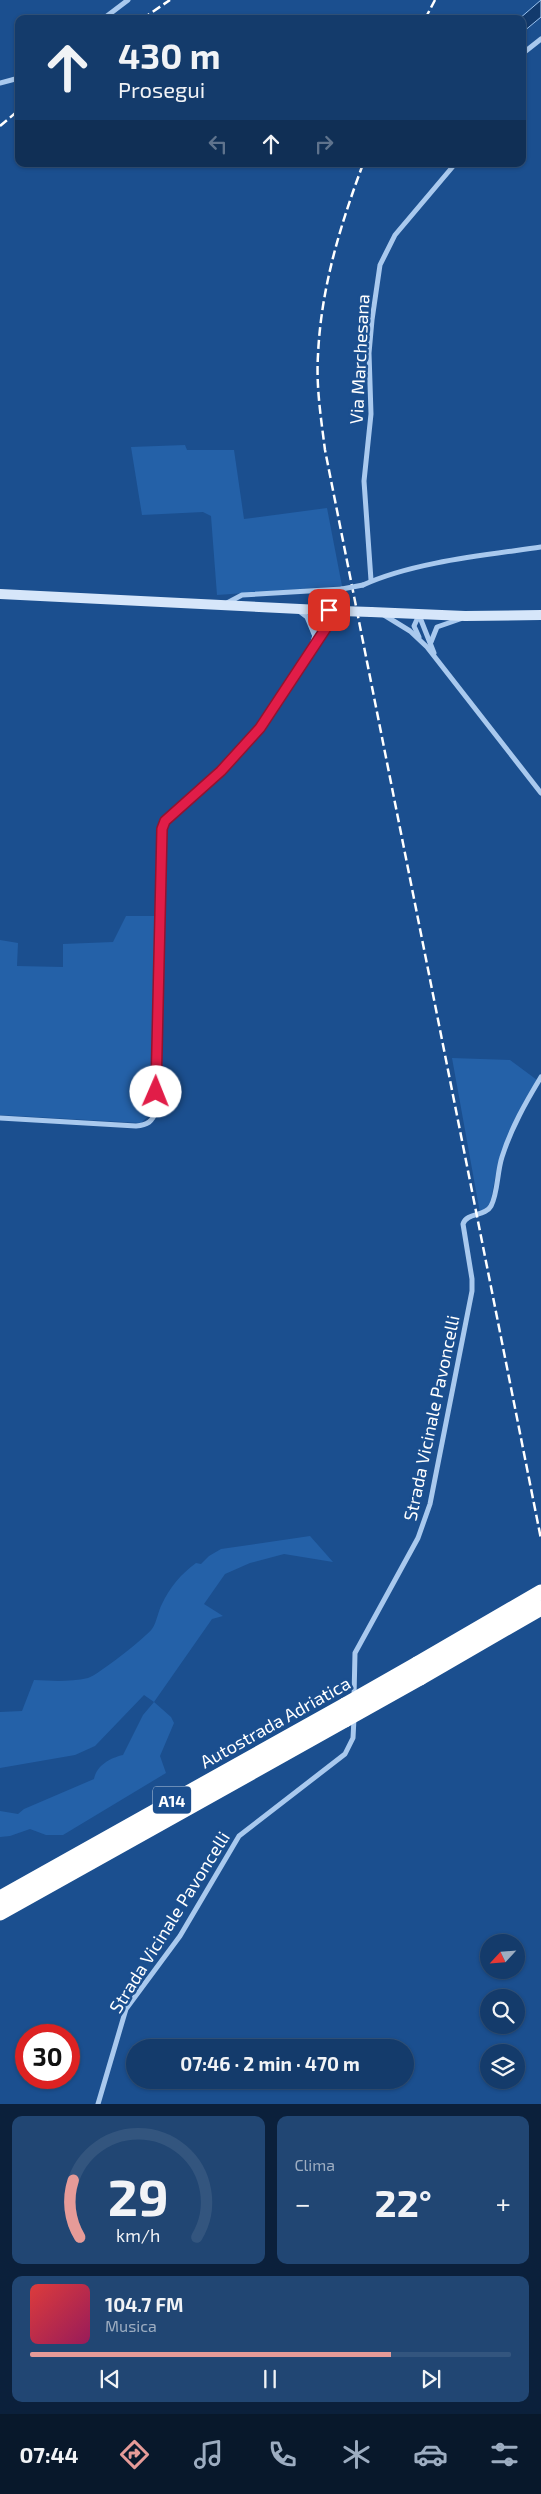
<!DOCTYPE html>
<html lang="it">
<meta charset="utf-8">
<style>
:root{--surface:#143b6b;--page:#214673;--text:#f1f3f6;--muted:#9dadc1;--line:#33557e;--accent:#e69b98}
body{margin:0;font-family:"Exo 2",sans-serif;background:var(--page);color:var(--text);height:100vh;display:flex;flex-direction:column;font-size:19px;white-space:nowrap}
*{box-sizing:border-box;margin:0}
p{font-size:16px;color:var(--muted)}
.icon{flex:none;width:28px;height:28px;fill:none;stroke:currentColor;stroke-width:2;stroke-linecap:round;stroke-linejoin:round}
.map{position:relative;height:2104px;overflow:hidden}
.side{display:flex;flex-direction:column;gap:12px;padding:12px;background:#0b203b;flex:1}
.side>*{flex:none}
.banner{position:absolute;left:15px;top:15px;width:511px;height:152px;border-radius:10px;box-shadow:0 1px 4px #0004,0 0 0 1px var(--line);background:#143b6b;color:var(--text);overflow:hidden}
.needle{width:32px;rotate:244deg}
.fabs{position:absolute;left:480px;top:1934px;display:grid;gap:10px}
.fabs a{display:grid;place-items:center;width:45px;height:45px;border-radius:50%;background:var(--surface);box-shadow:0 1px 4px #0004,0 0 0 1px var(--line);font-size:25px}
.speed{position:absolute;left:15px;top:2024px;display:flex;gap:10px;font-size:25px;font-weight:700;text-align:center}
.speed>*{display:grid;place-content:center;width:65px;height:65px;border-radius:50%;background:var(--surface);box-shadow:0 1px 4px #0004,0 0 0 1px var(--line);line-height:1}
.speed .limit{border:8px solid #d22;background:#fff;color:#111}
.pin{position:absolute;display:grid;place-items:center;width:42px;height:42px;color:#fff;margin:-21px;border-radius:10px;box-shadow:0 2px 8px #0006}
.me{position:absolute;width:55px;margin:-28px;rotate:1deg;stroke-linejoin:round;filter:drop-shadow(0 0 4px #0008)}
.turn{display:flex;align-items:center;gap:18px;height:105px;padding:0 20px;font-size:22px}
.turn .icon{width:65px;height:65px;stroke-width:2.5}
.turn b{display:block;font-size:35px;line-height:42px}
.lanes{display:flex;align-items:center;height:48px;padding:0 20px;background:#0003;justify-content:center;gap:25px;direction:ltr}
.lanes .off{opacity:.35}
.big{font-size:38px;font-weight:700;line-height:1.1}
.side .tile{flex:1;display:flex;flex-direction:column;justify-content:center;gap:8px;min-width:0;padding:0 18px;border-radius:10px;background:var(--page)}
.side .dial{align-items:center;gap:0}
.dial svg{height:130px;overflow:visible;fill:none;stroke:var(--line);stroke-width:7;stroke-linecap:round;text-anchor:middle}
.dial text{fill:var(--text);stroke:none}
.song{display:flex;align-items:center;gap:15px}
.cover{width:60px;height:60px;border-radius:8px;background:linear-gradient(135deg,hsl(0 70% 55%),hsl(330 70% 35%))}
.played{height:5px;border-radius:2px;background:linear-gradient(90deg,var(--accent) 75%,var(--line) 75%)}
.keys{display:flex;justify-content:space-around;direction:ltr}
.heat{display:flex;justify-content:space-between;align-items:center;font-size:28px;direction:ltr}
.side .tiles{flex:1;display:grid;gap:12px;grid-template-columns:1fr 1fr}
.tile:last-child{grid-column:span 2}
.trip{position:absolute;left:126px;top:2039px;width:288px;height:50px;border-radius:25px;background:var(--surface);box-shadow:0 1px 4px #0004,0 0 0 1px var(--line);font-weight:700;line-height:50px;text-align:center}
.tabs{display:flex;height:80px;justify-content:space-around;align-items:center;background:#08182b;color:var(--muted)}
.tabs .icon{width:35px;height:35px}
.tabs .current{color:var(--accent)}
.tabs b{font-size:22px;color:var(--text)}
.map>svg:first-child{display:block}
.green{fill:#2461a8}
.water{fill:#123a6d;stroke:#9cc4f0}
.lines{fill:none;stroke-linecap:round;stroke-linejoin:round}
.minor{stroke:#a9c9ee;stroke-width:5}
.secondary{stroke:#d6e6fa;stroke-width:10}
.motorway{stroke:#fff;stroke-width:15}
.rail{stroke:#fff;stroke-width:2.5;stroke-dasharray:9 4;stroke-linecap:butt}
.minor-bridge{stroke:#a9c9ee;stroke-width:5}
.secondary-bridge{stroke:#d6e6fa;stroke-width:10}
.motorway-bridge{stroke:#fff;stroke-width:15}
.route-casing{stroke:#92132f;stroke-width:12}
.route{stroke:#e11d48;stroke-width:9}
.labels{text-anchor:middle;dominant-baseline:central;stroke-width:5;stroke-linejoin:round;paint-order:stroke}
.shield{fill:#1b4f8f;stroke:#bbcadd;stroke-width:1}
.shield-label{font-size:16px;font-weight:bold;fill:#fff}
.street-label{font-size:18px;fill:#fff;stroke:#1b4f8f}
</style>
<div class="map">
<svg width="541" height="2104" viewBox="0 0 541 2104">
<rect width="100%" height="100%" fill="#1b4f8f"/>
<g class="green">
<polygon points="185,445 187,450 234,450 244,519 327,508 342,586 217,595 211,516 203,512 142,515 131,447"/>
<polygon points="126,916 157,916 153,1112 141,1123 0,1115 0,940 18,943 17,966 63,967 63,944 113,942"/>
<polygon points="452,1058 510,1060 537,1080 498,1163 490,1204 480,1213"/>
<path d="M310 1536 333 1562 284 1554 250 1563 225 1574 204 1604 223 1616 212 1619 154 1702 171 1717 174 1723 160 1756 166 1773 63 1835H46L30 1829 10 1836 0 1837V1811L18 1814 24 1809 94 1779C97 1765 110 1758 123 1755L143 1715 154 1702 144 1695 95 1746 75 1755 0 1768V1712L22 1711 34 1680C52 1681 70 1682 88 1678 98 1675 145 1638 152 1629 157 1622 158 1611 162 1604 170 1587 181 1574 196 1563L201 1564 209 1556 221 1549Z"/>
</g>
<polygon class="water" points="541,0 541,17 523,32 522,19 519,19"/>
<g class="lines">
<g class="minor">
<polyline points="103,19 128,0"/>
<polyline points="522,54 541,39"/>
<polyline points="0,83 19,78"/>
<polyline points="371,580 364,481 371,414 369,353 372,320 380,265 395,235 455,164"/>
<path d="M363 585C413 562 486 555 541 547"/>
<polyline points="227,603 242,595 342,589"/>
<polyline points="299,611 307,617 314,634"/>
<polyline points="384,615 410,631 427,647 541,793"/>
<polyline points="419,637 414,626 419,615 434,653"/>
<polyline points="431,642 437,627 460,619"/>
<polyline points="312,645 319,622 327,612"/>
<path d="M0 1118 136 1126C147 1125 153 1122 156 1110L162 829 165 821 221 771 260 728 325 628 329 611"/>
<path d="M354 1697 355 1653 418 1538 430 1504 472 1291V1279L463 1224C467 1212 485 1217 491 1206 498 1193 497 1172 502 1157 511 1128 526 1102 541 1077"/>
<polyline points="98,2104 126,2009 180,1936 239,1836 345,1754 353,1738 354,1718"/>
</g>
<g class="secondary">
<polyline points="0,594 341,611"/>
<polyline points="371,612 465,616 541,615"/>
</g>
<g class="motorway">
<polyline points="417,1664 541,1592"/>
<polyline points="420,1678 541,1608"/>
<polyline points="0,1898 345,1705"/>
<polyline points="0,1913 345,1720"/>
</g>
<g class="rail">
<polyline points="142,19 170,0"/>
<polyline points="425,19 435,0"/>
<polyline points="0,126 19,110"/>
<path d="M363 164C340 226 321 288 318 355 316 387 321 418 325 450L541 1539"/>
</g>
<polyline class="minor-bridge" points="342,589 363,585"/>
<polyline class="secondary-bridge" points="341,611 371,612"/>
<g class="motorway-bridge">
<polyline points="345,1705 417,1664"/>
<polyline points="345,1720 420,1678"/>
</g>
</g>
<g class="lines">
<defs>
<polyline id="route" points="156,1092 162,829 165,821 221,771 260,728 326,628 329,610"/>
</defs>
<use href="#route" class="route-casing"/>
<use href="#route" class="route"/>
</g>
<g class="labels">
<rect class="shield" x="153" y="1786.5" width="38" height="27" rx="4"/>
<g class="shield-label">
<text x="172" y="1800">A14</text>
</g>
<g class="street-label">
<text transform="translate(359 359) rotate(-87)">Via Marchesana</text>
<text transform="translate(431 1418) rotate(-78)">Strada Vicinale Pavoncelli</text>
<text transform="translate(275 1722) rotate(-29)">Autostrada Adriatica</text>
<text transform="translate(169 1922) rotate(-58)">Strada Vicinale Pavoncelli</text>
</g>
</g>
</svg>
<div class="fabs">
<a><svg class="needle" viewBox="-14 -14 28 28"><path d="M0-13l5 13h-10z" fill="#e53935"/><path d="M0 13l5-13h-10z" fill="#9dadc1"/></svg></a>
<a><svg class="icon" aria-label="search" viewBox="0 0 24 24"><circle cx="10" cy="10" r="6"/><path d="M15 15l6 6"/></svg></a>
<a><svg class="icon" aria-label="layers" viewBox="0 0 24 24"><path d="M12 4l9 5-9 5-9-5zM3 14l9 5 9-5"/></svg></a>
</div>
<div class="speed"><div class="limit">30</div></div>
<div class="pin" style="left:329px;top:610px;background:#d93025"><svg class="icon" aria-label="arrive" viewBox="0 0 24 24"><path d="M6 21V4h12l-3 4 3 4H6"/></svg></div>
<svg class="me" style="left:156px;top:1092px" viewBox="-20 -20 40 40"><circle r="19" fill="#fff"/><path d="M0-13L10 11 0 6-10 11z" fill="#e11d48"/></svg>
<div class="trip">07:46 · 2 min · 470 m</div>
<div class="banner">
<div class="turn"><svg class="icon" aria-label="ahead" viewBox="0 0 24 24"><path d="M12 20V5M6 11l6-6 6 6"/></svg><div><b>430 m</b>Prosegui</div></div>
<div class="lanes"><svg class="icon off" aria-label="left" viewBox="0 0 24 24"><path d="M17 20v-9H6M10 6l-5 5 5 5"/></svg><svg class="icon" aria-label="ahead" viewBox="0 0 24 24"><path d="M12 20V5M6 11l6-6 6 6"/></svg><svg class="icon off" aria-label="right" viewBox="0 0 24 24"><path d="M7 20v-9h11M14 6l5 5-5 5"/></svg></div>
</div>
</div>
<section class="side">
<div class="tiles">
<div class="tile dial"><svg viewBox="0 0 100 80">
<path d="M14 69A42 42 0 1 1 86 69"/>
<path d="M14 69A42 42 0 0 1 10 34" stroke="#e69b98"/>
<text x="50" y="56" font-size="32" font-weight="700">29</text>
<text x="50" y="72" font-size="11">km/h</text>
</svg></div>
<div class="tile"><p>Clima</p>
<div class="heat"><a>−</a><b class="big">22°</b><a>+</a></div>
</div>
<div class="tile">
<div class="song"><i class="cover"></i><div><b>104.7 FM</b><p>Musica</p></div></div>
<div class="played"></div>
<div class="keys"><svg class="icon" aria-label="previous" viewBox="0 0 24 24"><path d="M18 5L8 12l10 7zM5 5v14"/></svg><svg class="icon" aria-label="pause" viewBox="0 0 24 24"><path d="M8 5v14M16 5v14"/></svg><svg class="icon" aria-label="next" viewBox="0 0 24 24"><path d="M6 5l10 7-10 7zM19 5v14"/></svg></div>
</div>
</div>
</section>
<nav class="tabs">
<b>07:44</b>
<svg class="icon current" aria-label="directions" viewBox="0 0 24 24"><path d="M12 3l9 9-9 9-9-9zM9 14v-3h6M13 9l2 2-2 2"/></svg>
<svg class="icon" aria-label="music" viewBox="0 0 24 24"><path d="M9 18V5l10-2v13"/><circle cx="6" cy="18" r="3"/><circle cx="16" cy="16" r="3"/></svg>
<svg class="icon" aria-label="phone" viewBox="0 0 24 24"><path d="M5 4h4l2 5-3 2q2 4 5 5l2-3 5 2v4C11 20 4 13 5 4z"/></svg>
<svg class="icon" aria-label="climate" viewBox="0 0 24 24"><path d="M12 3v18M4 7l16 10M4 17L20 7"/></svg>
<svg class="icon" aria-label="car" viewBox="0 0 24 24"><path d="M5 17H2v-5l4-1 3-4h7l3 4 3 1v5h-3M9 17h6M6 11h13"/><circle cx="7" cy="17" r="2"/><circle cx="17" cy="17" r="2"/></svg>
<svg class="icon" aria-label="filters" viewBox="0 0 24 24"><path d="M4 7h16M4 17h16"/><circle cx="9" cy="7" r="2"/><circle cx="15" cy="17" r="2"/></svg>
</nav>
